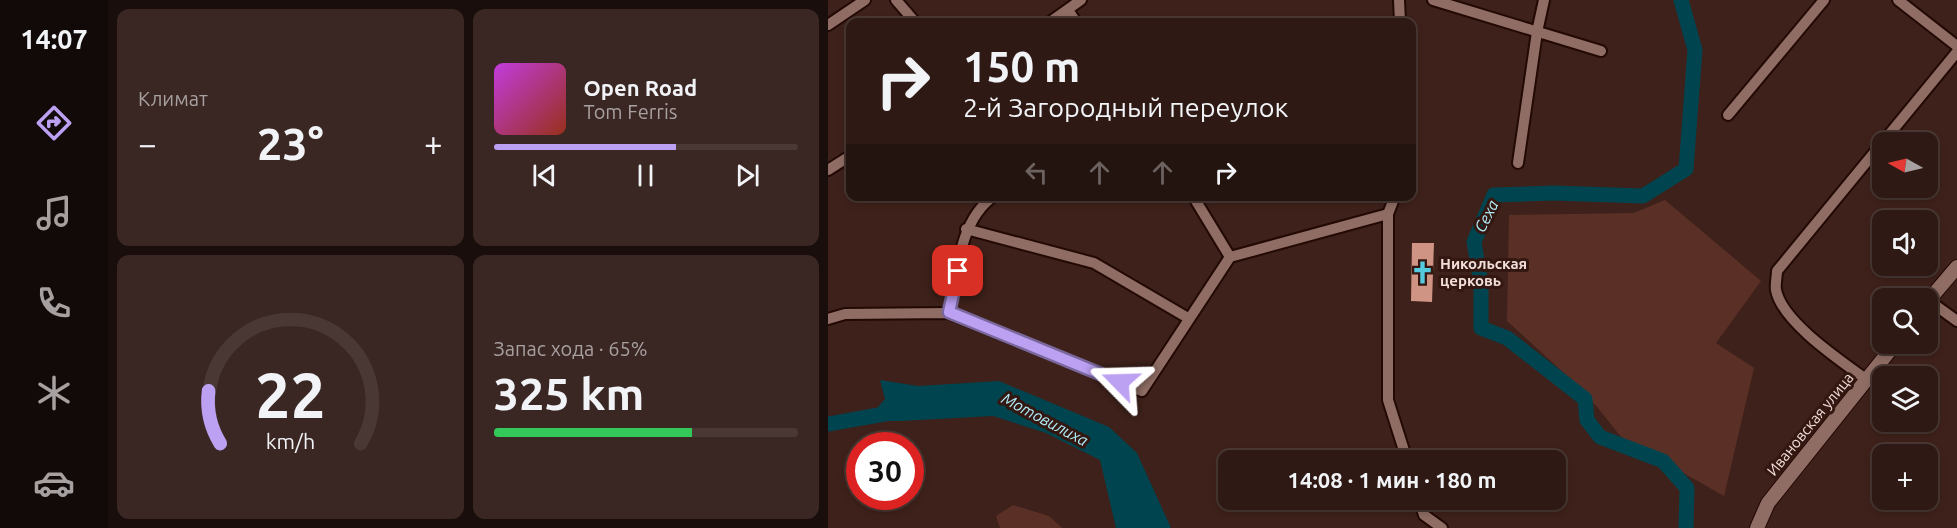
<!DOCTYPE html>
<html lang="ru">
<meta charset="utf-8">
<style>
:root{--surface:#2e1914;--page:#3a2622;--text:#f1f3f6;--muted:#a7a0a0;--line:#493834;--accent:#bca0f2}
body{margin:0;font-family:Ubuntu,sans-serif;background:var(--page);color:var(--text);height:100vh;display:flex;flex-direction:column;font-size:22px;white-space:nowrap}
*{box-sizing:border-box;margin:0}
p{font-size:20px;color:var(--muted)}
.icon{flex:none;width:33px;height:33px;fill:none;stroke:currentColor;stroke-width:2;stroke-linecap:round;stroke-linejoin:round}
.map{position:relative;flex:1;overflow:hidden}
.drawer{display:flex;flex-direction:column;gap:9px;padding:9px;background:#190e0b;width:720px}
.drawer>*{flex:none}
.top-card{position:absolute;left:18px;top:18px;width:570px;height:183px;border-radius:12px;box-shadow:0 3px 9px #0003,0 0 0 2px var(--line);background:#2e1914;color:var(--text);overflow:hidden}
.needle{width:39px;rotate:278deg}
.tools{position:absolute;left:1044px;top:132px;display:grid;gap:12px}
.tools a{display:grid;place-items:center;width:66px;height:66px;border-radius:12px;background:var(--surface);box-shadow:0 3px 9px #0003,0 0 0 2px var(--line);font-size:30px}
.speed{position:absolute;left:18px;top:432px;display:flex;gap:12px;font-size:30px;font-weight:700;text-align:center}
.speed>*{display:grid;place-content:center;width:78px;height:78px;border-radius:50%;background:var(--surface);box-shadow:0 3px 9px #0003,0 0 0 2px var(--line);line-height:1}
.speed .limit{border:9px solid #d22;background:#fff;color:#111}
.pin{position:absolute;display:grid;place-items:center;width:51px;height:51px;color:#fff;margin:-26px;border-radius:12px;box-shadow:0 3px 9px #0006}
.me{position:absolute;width:66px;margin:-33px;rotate:292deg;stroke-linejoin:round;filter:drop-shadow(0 0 4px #0008)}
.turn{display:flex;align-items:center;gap:21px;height:126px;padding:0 18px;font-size:27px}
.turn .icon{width:78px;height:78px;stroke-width:2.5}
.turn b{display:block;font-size:42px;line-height:51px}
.lanes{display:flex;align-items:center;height:57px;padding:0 18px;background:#0003;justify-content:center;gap:30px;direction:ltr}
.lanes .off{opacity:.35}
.big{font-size:45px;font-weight:600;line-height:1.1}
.drawer .card{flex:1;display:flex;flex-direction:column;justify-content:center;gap:9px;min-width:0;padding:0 21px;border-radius:12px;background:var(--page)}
.drawer .dial{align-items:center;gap:0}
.dial svg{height:156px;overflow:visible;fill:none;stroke:var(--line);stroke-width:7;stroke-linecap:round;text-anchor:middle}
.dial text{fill:var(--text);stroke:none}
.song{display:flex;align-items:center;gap:18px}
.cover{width:72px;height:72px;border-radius:9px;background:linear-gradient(135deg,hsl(290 70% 55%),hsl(10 70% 35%))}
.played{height:6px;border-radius:3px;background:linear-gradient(90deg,var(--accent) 60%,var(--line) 60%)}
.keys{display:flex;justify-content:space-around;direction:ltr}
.heat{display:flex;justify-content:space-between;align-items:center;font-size:33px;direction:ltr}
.charge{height:9px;border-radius:4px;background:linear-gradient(90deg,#34c759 65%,var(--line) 0)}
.drawer .tiles{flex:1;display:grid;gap:9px;grid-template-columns:repeat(2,1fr)}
.trip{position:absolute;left:390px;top:450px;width:348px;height:60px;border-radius:12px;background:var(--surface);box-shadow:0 3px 9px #0003,0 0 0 2px var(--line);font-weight:600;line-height:60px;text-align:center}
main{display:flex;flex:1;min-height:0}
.tabs{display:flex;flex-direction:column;width:108px;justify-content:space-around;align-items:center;background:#120a08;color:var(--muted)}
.tabs .icon{width:42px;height:42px}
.tabs .selected{color:var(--accent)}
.tabs b{font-size:27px;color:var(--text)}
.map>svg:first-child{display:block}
.green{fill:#5a3026}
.water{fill:#00444f}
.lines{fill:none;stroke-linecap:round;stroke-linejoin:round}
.river{stroke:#00444f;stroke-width:15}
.building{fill:#d09484}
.street-casing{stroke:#230904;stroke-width:14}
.secondary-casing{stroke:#230904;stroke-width:16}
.street{stroke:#8f6d64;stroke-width:10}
.secondary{stroke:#8f6d64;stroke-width:14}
.route-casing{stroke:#7a689d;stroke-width:15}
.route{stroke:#bca0f2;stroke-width:10}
.labels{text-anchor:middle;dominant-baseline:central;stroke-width:6;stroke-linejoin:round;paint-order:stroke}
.poi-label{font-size:15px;font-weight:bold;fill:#f2ded9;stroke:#331710;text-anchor:start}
.street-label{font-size:15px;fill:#f2ded9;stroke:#331710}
.water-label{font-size:16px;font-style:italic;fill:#afedfa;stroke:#331710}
</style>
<main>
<nav class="tabs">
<b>14:07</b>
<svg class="icon selected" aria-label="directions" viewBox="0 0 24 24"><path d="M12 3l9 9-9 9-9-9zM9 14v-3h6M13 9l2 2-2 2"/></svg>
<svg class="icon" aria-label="music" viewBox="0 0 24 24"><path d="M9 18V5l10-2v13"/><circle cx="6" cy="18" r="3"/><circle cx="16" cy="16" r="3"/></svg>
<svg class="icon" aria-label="phone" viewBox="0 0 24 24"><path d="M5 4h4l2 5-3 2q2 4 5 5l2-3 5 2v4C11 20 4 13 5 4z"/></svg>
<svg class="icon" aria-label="climate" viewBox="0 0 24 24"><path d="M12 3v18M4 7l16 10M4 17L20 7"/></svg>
<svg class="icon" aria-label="car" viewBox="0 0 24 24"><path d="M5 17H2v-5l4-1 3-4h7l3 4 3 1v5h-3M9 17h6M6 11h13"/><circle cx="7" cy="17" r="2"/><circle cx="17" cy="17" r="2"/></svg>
</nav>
<section class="drawer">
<div class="tiles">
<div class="card"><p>Климат</p>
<div class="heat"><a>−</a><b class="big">23°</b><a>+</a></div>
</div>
<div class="card">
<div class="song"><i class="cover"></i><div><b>Open Road</b><p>Tom Ferris</p></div></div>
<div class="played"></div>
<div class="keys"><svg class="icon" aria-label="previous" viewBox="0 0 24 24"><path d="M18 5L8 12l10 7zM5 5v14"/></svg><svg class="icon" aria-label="pause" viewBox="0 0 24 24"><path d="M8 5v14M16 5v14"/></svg><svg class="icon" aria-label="next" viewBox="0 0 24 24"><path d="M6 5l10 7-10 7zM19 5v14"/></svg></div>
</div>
<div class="card dial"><svg viewBox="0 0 100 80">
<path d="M14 69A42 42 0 1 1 86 69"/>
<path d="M14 69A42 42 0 0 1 8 42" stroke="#bca0f2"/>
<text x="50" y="56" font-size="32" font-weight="700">22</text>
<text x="50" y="72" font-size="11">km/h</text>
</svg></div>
<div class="card"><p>Запас хода · 65%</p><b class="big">325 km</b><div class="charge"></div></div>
</div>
</section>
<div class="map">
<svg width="1129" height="528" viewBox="0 0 1129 528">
<rect width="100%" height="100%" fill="#3e211a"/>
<g class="green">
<polygon points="837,200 933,281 888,343 926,368 896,496 794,438 769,407 735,372 679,321 681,215 806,213"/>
<polygon points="185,505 221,516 234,528 172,528 168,516"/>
</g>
<polygon class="water" points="52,380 90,386 171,381 281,427 309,453 343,528 288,528 272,460 218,433 165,416 72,421 38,421 57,399"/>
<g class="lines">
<g class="river">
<polyline points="853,0 867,50 858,169 815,196 725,193 666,195 646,242 653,283 653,328 679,338 757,399 759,420 772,437 835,461 859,488 858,528"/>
<polyline points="0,424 62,413"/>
</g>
</g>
<polygon class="building" points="584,243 606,243 604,302 583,301"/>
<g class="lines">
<defs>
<g id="street">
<polyline points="68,0 87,22"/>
<polyline points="571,0 572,22"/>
<polyline points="605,0 773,51"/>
<polyline points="1070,0 1129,46"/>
<polyline points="240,10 248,22"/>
<polyline points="222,22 253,0"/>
<polyline points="0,25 37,0"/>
<polyline points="900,115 996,0"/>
<polyline points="690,163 709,32 716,0"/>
<polyline points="0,170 22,156"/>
<polyline points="365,196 402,257"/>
<polyline points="567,196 560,214 560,400 579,460"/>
<polyline points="138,229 266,263 360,318"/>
<polyline points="402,257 560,214"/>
<polyline points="1100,300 1129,321"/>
<path d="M121 313C129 274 131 220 166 196"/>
<polyline points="0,319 17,314 121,313 314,391 402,257"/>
<path d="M1039 380C1013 361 954 322 948 290 947 284 949 277 949 271L1129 52"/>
<polyline points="591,500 596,515 614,528"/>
</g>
<g id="secondary">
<polyline points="1100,301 1129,267"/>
<polyline points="929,528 940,503 1067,344"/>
</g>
</defs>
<use href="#street" class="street-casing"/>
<use href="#secondary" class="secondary-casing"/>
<use href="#street" class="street"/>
<use href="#secondary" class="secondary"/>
</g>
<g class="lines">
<defs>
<polyline id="route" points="130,271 121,312 292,382"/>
</defs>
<use href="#route" class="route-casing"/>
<use href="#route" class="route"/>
</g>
<defs>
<symbol id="church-bare" viewBox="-9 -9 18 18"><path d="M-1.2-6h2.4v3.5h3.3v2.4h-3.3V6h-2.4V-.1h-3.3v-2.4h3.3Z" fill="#55cadf" stroke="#331710" stroke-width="2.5" paint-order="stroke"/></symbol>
</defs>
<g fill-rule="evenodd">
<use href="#church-bare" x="578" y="256" width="33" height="33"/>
</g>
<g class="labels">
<g class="poi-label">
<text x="612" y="263">Никольская<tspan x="612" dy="17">церковь</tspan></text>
</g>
<g class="street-label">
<text transform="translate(982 424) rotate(-51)">Ивановская улица</text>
</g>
<g class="water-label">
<text transform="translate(658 216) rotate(-63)">Сеха</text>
<text transform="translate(217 419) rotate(28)">Мотовилиха</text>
</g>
</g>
</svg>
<div class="tools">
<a><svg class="needle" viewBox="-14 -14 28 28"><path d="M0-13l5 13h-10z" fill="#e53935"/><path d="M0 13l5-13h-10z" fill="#a7a0a0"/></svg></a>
<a><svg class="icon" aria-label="sound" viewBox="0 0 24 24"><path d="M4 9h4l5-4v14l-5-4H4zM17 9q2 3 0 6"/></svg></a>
<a><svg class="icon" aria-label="search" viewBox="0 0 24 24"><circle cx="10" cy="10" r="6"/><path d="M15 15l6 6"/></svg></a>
<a><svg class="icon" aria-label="layers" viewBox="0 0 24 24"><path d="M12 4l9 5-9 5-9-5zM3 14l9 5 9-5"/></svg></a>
<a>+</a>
</div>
<div class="speed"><div class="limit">30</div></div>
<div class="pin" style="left:130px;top:271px;background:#d93025"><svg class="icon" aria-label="arrive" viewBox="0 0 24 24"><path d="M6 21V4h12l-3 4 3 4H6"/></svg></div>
<svg class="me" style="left:292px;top:382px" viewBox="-20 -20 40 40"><path d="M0-17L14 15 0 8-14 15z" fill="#bca0f2" stroke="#fff" stroke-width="4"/></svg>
<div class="trip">14:08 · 1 мин · 180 m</div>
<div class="top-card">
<div class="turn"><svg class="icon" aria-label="right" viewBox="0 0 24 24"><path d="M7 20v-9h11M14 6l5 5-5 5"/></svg><div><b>150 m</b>2-й Загородный переулок</div></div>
<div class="lanes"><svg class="icon off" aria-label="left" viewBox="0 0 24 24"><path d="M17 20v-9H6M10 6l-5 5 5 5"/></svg><svg class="icon off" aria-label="ahead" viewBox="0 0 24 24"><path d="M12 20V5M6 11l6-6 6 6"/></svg><svg class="icon off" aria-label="ahead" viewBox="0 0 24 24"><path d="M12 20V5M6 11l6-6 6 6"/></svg><svg class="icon" aria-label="right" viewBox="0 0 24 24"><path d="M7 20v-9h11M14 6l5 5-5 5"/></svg></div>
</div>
</div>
</main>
